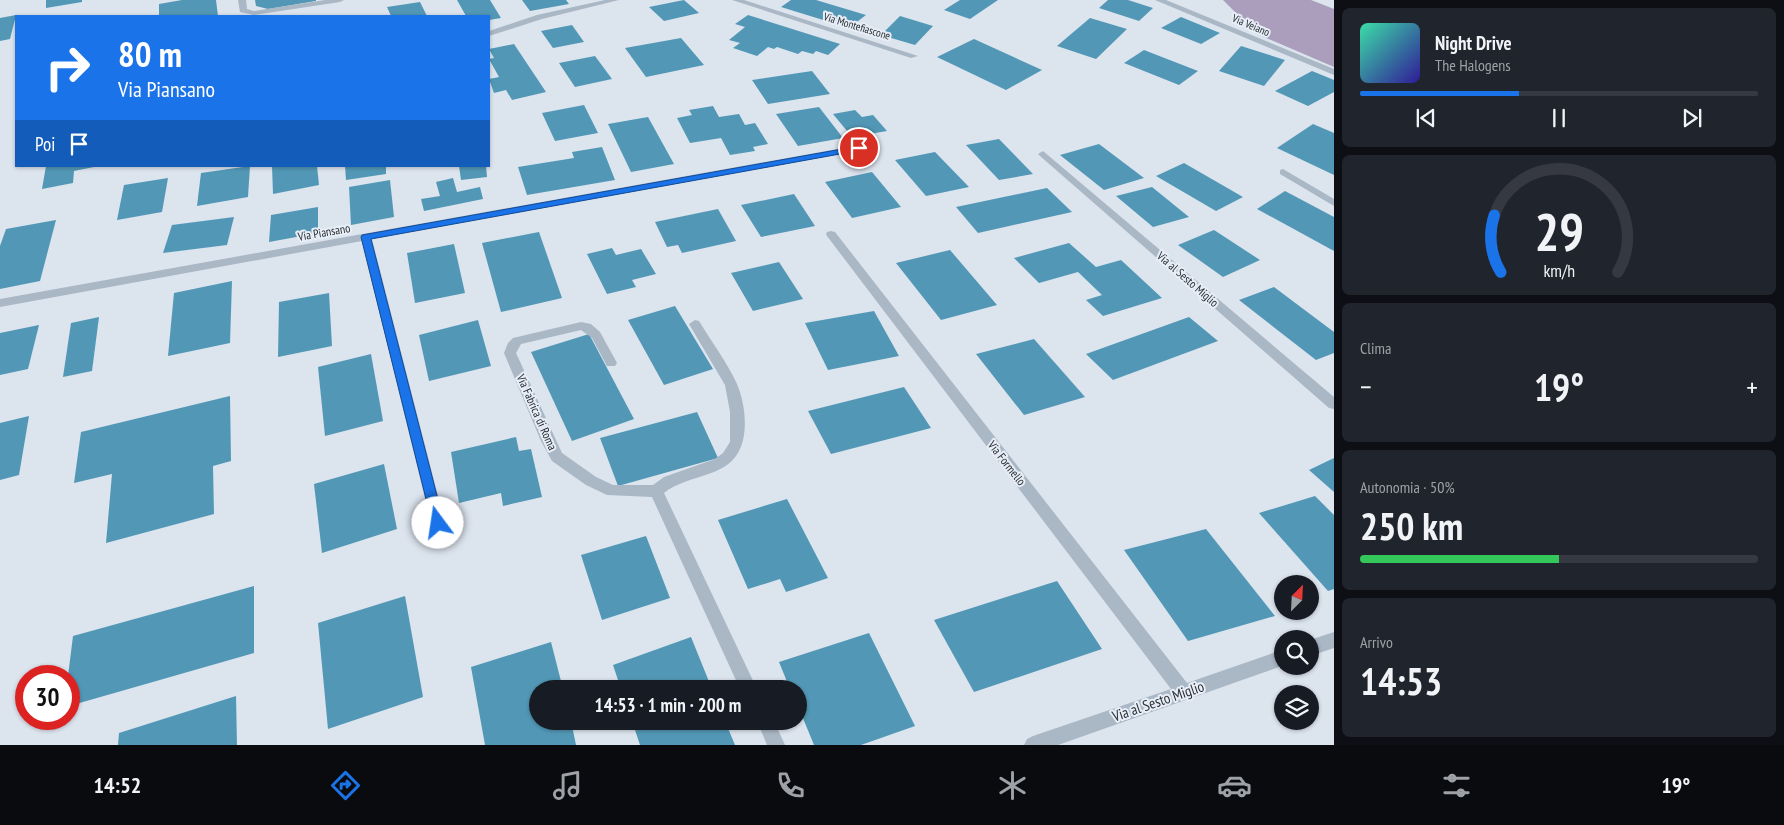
<!DOCTYPE html>
<html lang="it">
<meta charset="utf-8">
<style>
:root{--surface:#171b24;--page:#20242c;--text:#f1f3f6;--muted:#9ea1a6;--line:#363941;--accent:#1a73e8}
body{margin:0;font-family:"PT Sans Narrow",sans-serif;background:var(--page);color:var(--text);height:100vh;display:flex;flex-direction:column;font-size:19px;white-space:nowrap}
*{box-sizing:border-box;margin:0}
p{font-size:16px;color:var(--muted)}
.icon{flex:none;width:28px;height:28px;fill:none;stroke:currentColor;stroke-width:2;stroke-linecap:round;stroke-linejoin:round}
.map{position:relative;flex:1;overflow:hidden}
.side{display:flex;flex-direction:column;gap:8px;padding:8px;background:#0d0f14;width:450px}
.side>*{flex:none}
.top-card{position:absolute;left:15px;top:15px;width:475px;height:152px;border-radius:0px;box-shadow:0 1px 4px #0004;background:#1a73e8;color:#fff;overflow:hidden}
.needle{width:32px;rotate:24deg}
.tools{position:absolute;left:1274px;top:575px;display:grid;gap:10px}
.tools a{display:grid;place-items:center;width:45px;height:45px;border-radius:50%;background:var(--surface);box-shadow:0 1px 4px #0004;font-size:25px}
.speed{position:absolute;left:15px;top:665px;display:flex;gap:10px;font-size:25px;font-weight:700;text-align:center}
.speed>*{display:grid;place-content:center;width:65px;height:65px;border-radius:50%;background:var(--surface);box-shadow:0 1px 4px #0004;line-height:1}
.speed .limit{border:8px solid #d22;background:#fff;color:#111}
.pin{position:absolute;display:grid;place-items:center;width:42px;height:42px;color:#fff;margin:-21px;border:2px solid #fff;border-radius:50%;box-shadow:0 1px 5px #0007}
.me{position:absolute;width:55px;margin:-28px;rotate:346deg;stroke-linejoin:round;filter:drop-shadow(0 0 4px #0008)}
.turn{display:flex;align-items:center;gap:18px;height:105px;padding:0 20px;font-size:22px}
.turn .icon{width:65px;height:65px;stroke-width:2.5}
.turn b{display:block;font-size:35px;line-height:42px}
.then{display:flex;align-items:center;height:48px;padding:0 20px;background:#0003;gap:10px;font-size:19px}
.big{font-size:38px;font-weight:700;line-height:1.1}
.side .card{flex:1;display:flex;flex-direction:column;justify-content:center;gap:8px;min-width:0;padding:0 18px;border-radius:8px;background:var(--page)}
.side .dial{align-items:center;gap:0}
.dial svg{height:130px;overflow:visible;fill:none;stroke:var(--line);stroke-width:7;stroke-linecap:round;text-anchor:middle}
.dial text{fill:var(--text);stroke:none}
.song{display:flex;align-items:center;gap:15px}
.cover{width:60px;height:60px;border-radius:8px;background:linear-gradient(135deg,hsl(160 70% 55%),hsl(250 70% 35%))}
.played{height:5px;border-radius:2px;background:linear-gradient(90deg,var(--accent) 40%,var(--line) 40%)}
.keys{display:flex;justify-content:space-around;direction:ltr}
.heat{display:flex;justify-content:space-between;align-items:center;font-size:28px;direction:ltr}
.charge{height:8px;border-radius:4px;background:linear-gradient(90deg,#34c759 50%,var(--line) 0)}
.trip{position:absolute;left:529px;top:680px;width:278px;height:50px;border-radius:25px;background:var(--surface);box-shadow:0 1px 4px #0004;font-weight:700;line-height:50px;text-align:center}
.menu{display:flex;height:80px;justify-content:space-around;align-items:center;background:#090b0e;color:var(--muted)}
.menu .icon{width:35px;height:35px}
.menu .current{color:var(--accent)}
.menu b{font-size:22px;color:var(--text)}
main{display:flex;flex:1;min-height:0}
.map>svg:first-child{display:block}
.green{fill:#aa9ebc}
.building{fill:#5298b6}
.lines{fill:none;stroke-linecap:round;stroke-linejoin:round}
.street{fill:#aab7c5;fill-rule:evenodd}
.route{fill:#1a73e8;stroke:#114b97}
.labels{text-anchor:middle;dominant-baseline:central;stroke-width:4;stroke-linejoin:round;paint-order:stroke}
.far-street-label{font-size:11px;fill:#282f33;stroke:#e8eef7}
.street-label{font-size:12px;fill:#282f33;stroke:#e8eef7}
.near-street-label{font-size:15px;fill:#282f33;stroke:#e8eef7}
</style>
<main>
<div class="map">
<svg width="1334" height="745" viewBox="0 0 1334 745">
<rect width="100%" height="100%" fill="#dce4ee"/>
<polygon class="green" points="1223,0 1311,0 1334,9 1334,67 1257,34"/>
<g class="building">
<polygon points="46,0 82,0 82,2 46,8"/>
<polygon points="182,0 216,0 218,16 159,16 159,4"/>
<polygon points="255,0 316,0 316,1 268,9 256,6"/>
<polygon points="457,0 490,0 501,18 489,20 489,16 466,16"/>
<polygon points="522,0 566,0 569,4 530,11"/>
<polygon points="684,0 699,13 664,21 649,7"/>
<polygon points="791,0 816,0 866,15 849,28 781,7"/>
<polygon points="960,0 998,0 970,19 944,10"/>
<polygon points="1108,0 1128,0 1153,8 1139,21 1099,8"/>
<polygon points="420,2 427,16 391,16 387,7"/>
<polygon points="16,15 10,39 0,41 0,18"/>
<polygon points="748,15 840,44 828,55 816,51 813,54 802,51 798,54 777,47 774,49 768,47 757,56 733,48 740,43 729,40 745,27 735,24"/>
<polygon points="900,16 933,26 915,45 881,35"/>
<polygon points="1181,17 1220,33 1201,44 1161,28"/>
<polygon points="1090,18 1127,29 1096,59 1057,46"/>
<polygon points="572,25 584,42 553,48 541,31"/>
<polygon points="681,38 704,65 646,77 625,48"/>
<polygon points="974,39 1042,70 1006,90 937,57"/>
<polygon points="514,44 546,92 512,100 506,90 494,93 489,79 499,77 489,59 494,58 489,49"/>
<polygon points="1241,46 1285,60 1264,86 1219,71"/>
<polygon points="1144,50 1198,71 1179,85 1124,63"/>
<polygon points="595,56 612,79 575,87 559,63"/>
<polygon points="812,71 830,94 768,104 752,80"/>
<polygon points="1312,71 1334,80 1334,92 1308,106 1275,91"/>
<polygon points="584,105 598,133 555,141 542,113"/>
<polygon points="713,106 719,117 739,114 745,125 755,123 768,144 753,147 755,151 730,155 721,138 690,143 677,118 692,115 689,110"/>
<polygon points="819,107 843,138 798,146 776,114"/>
<polygon points="855,110 862,117 873,115 887,131 852,137 833,114"/>
<polygon points="648,117 674,164 631,172 608,124"/>
<polygon points="1313,124 1334,133 1334,175 1277,148"/>
<polygon points="999,139 1033,174 999,180 966,145"/>
<polygon points="1099,144 1144,178 1104,190 1060,155"/>
<polygon points="602,147 615,180 527,195 518,167 574,158 572,152"/>
<polygon points="935,152 969,187 926,196 895,160"/>
<polygon points="1184,163 1243,197 1216,211 1156,176"/>
<polygon points="46,166 94,166 94,167 74,171 73,183 42,189"/>
<polygon points="250,166 248,197 197,206 201,173"/>
<polygon points="272,166 317,166 319,185 273,194"/>
<polygon points="345,166 386,166 386,174 346,180"/>
<polygon points="459,166 486,166 487,177 461,180"/>
<polygon points="872,172 901,207 852,218 825,182"/>
<polygon points="168,178 162,212 117,220 124,185"/>
<polygon points="453,178 457,192 480,187 483,199 424,211 421,199 440,196 436,182"/>
<polygon points="390,180 394,217 351,225 349,187"/>
<polygon points="1152,187 1189,217 1153,227 1116,196"/>
<polygon points="1047,188 1072,212 978,233 956,207"/>
<polygon points="1285,191 1334,217 1334,251 1257,209"/>
<polygon points="794,194 815,226 761,237 741,205"/>
<polygon points="318,207 318,233 269,242 271,215"/>
<polygon points="718,209 736,241 682,253 678,245 667,247 655,222"/>
<polygon points="234,217 227,245 163,253 172,225"/>
<polygon points="56,220 40,281 0,289 0,246 6,229"/>
<polygon points="1214,230 1260,260 1223,277 1178,245"/>
<polygon points="539,232 562,298 501,312 482,243"/>
<polygon points="1069,243 1096,267 1121,260 1162,298 1103,316 1086,300 1102,295 1078,272 1039,283 1014,258"/>
<polygon points="454,244 465,293 415,303 407,253"/>
<polygon points="612,248 616,255 641,249 656,274 632,280 636,287 607,294 587,254"/>
<polygon points="950,250 997,305 941,320 896,263"/>
<polygon points="779,262 803,299 753,311 731,273"/>
<polygon points="232,281 230,343 168,356 174,293"/>
<polygon points="1274,287 1334,332 1334,353 1316,360 1239,300"/>
<polygon points="329,293 332,346 278,357 279,302"/>
<polygon points="675,306 713,369 664,385 628,320"/>
<polygon points="874,311 899,356 828,370 805,323"/>
<polygon points="99,317 92,371 63,377 71,323"/>
<polygon points="1189,317 1218,341 1113,380 1086,354"/>
<polygon points="478,320 491,366 429,381 419,335"/>
<polygon points="39,325 28,369 0,375 0,333"/>
<polygon points="589,334 634,419 572,441 531,352"/>
<polygon points="1034,339 1085,397 1024,415 976,354"/>
<polygon points="371,354 383,421 325,436 318,367"/>
<polygon points="904,387 931,428 831,454 808,411"/>
<polygon points="230,396 231,461 213,466 214,514 106,543 112,474 74,483 81,432"/>
<polygon points="697,412 718,458 618,486 600,438"/>
<polygon points="29,416 19,475 0,480 0,423"/>
<polygon points="516,437 519,451 531,449 542,497 503,506 501,493 459,503 451,452"/>
<polygon points="1334,458 1334,492 1309,470"/>
<polygon points="384,464 397,529 322,553 314,484"/>
<polygon points="1315,496 1334,515 1334,589 1328,591 1259,513"/>
<polygon points="787,499 828,578 786,592 780,579 748,589 718,520"/>
<polygon points="1206,529 1275,616 1188,641 1124,550"/>
<polygon points="646,536 670,598 602,620 581,555"/>
<polygon points="1057,581 1102,649 974,692 934,620"/>
<polygon points="254,586 254,653 69,706 68,676 73,636"/>
<polygon points="405,596 423,697 328,729 318,623"/>
<polygon points="869,633 915,726 861,745 814,745 798,706 798,689 790,689 779,662"/>
<polygon points="691,637 712,689 621,689 613,665"/>
<polygon points="551,642 563,689 538,689 538,721 571,721 576,745 485,745 471,667"/>
<polygon points="236,696 237,745 118,745 119,733"/>
<polygon points="632,721 725,721 735,745 640,745"/>
</g>
<g class="lines">
<g class="street">
<polygon points="238,0 246,0 247,9 254,11 325,0 344,0 340,2 254,15 240,12"/>
<polygon points="605,0 619,0 542,19 489,36 489,31 537,15"/>
<polygon points="732,0 744,0 918,56 911,58"/>
<polygon points="1155,0 1166,0 1334,69 1334,75"/>
<polygon points="859,145 864,148 862,150 372,239 445,523 443,527 438,529 433,527 431,523 362,241 0,307 0,299"/>
<polygon points="1043,151 1334,397 1334,409 1329,408 1040,156 1038,154"/>
<polygon points="1283,169 1334,199 1334,206 1280,174 1280,170"/>
<polygon points="831,231 835,232 1187,683 1282,650 1282,666 1058,745 1024,745 1027,739 1033,736 1171,689 827,236 826,234 827,232"/>
<path d="M695 320 699 321C711 341 727 362 737 384 747 408 751 449 727 465 708 478 683 478 664 493L757 689H740L652 497 607 495 586 485 552 461 541 441 504 353 508 343 513 338 581 322 591 324 600 332 617 363 615 366H607L592 338 581 330 521 344 516 353 562 453 596 477 613 485H653L664 477 715 459 723 453 730 442V412L725 385 689 324Z"/>
<polygon points="1334,632 1334,648 1310,656 1310,640"/>
<polygon points="757,721 774,721 785,745 767,745"/>
</g>
</g>
<polygon class="route" points="859,146 863,148 862,150 371,239 444,523 442,527 433,527 361,237 362,235"/>
<g class="labels">
<g class="far-street-label">
<text transform="translate(1251 25) rotate(23)">Via Veiano</text>
<text transform="translate(857 26) rotate(17)">Via Montefiascone</text>
</g>
<g class="street-label">
<text transform="translate(324 232) rotate(-10)">Via Piansano</text>
<text transform="translate(1188 279) rotate(41)">Via al Sesto Miglio</text>
<text transform="translate(537 412) rotate(66)">Via Fabrica di Roma</text>
<text transform="translate(1007 463) rotate(52)">Via Formello</text>
</g>
<g class="near-street-label">
<text transform="translate(1158 701) rotate(-19)">Via al Sesto Miglio</text>
</g>
</g>
</svg>
<div class="tools">
<a><svg class="needle" viewBox="-14 -14 28 28"><path d="M0-13l5 13h-10z" fill="#e53935"/><path d="M0 13l5-13h-10z" fill="#9ea1a6"/></svg></a>
<a><svg class="icon" aria-label="search" viewBox="0 0 24 24"><circle cx="10" cy="10" r="6"/><path d="M15 15l6 6"/></svg></a>
<a><svg class="icon" aria-label="layers" viewBox="0 0 24 24"><path d="M12 4l9 5-9 5-9-5zM3 14l9 5 9-5"/></svg></a>
</div>
<div class="speed"><div class="limit">30</div></div>
<div class="pin" style="left:859px;top:148px;background:#d93025"><svg class="icon" aria-label="arrive" viewBox="0 0 24 24"><path d="M6 21V4h12l-3 4 3 4H6"/></svg></div>
<svg class="me" style="left:438px;top:523px" viewBox="-20 -20 40 40"><circle r="19" fill="#fff"/><path d="M0-13L10 11 0 6-10 11z" fill="#1a73e8"/></svg>
<div class="trip">14:53 · 1 min · 200 m</div>
<div class="top-card">
<div class="turn"><svg class="icon" aria-label="right" viewBox="0 0 24 24"><path d="M7 20v-9h11M14 6l5 5-5 5"/></svg><div><b>80 m</b>Via Piansano</div></div>
<div class="then">Poi<svg class="icon" aria-label="arrive" viewBox="0 0 24 24"><path d="M6 21V4h12l-3 4 3 4H6"/></svg></div>
</div>
</div>
<section class="side">
<div class="card">
<div class="song"><i class="cover"></i><div><b>Night Drive</b><p>The Halogens</p></div></div>
<div class="played"></div>
<div class="keys"><svg class="icon" aria-label="previous" viewBox="0 0 24 24"><path d="M18 5L8 12l10 7zM5 5v14"/></svg><svg class="icon" aria-label="pause" viewBox="0 0 24 24"><path d="M8 5v14M16 5v14"/></svg><svg class="icon" aria-label="next" viewBox="0 0 24 24"><path d="M6 5l10 7-10 7zM19 5v14"/></svg></div>
</div>
<div class="card dial"><svg viewBox="0 0 100 80">
<path d="M14 69A42 42 0 1 1 86 69"/>
<path d="M14 69A42 42 0 0 1 10 34" stroke="#1a73e8"/>
<text x="50" y="56" font-size="32" font-weight="700">29</text>
<text x="50" y="72" font-size="11">km/h</text>
</svg></div>
<div class="card"><p>Clima</p>
<div class="heat"><a>−</a><b class="big">19°</b><a>+</a></div>
</div>
<div class="card"><p>Autonomia · 50%</p><b class="big">250 km</b><div class="charge"></div></div>
<div class="card"><p>Arrivo</p><b class="big">14:53</b></div>
</section>
</main>
<nav class="menu">
<b>14:52</b>
<svg class="icon current" aria-label="directions" viewBox="0 0 24 24"><path d="M12 3l9 9-9 9-9-9zM9 14v-3h6M13 9l2 2-2 2"/></svg>
<svg class="icon" aria-label="music" viewBox="0 0 24 24"><path d="M9 18V5l10-2v13"/><circle cx="6" cy="18" r="3"/><circle cx="16" cy="16" r="3"/></svg>
<svg class="icon" aria-label="phone" viewBox="0 0 24 24"><path d="M5 4h4l2 5-3 2q2 4 5 5l2-3 5 2v4C11 20 4 13 5 4z"/></svg>
<svg class="icon" aria-label="climate" viewBox="0 0 24 24"><path d="M12 3v18M4 7l16 10M4 17L20 7"/></svg>
<svg class="icon" aria-label="car" viewBox="0 0 24 24"><path d="M5 17H2v-5l4-1 3-4h7l3 4 3 1v5h-3M9 17h6M6 11h13"/><circle cx="7" cy="17" r="2"/><circle cx="17" cy="17" r="2"/></svg>
<svg class="icon" aria-label="filters" viewBox="0 0 24 24"><path d="M4 7h16M4 17h16"/><circle cx="9" cy="7" r="2"/><circle cx="15" cy="17" r="2"/></svg>
<b>19°</b>
</nav>
